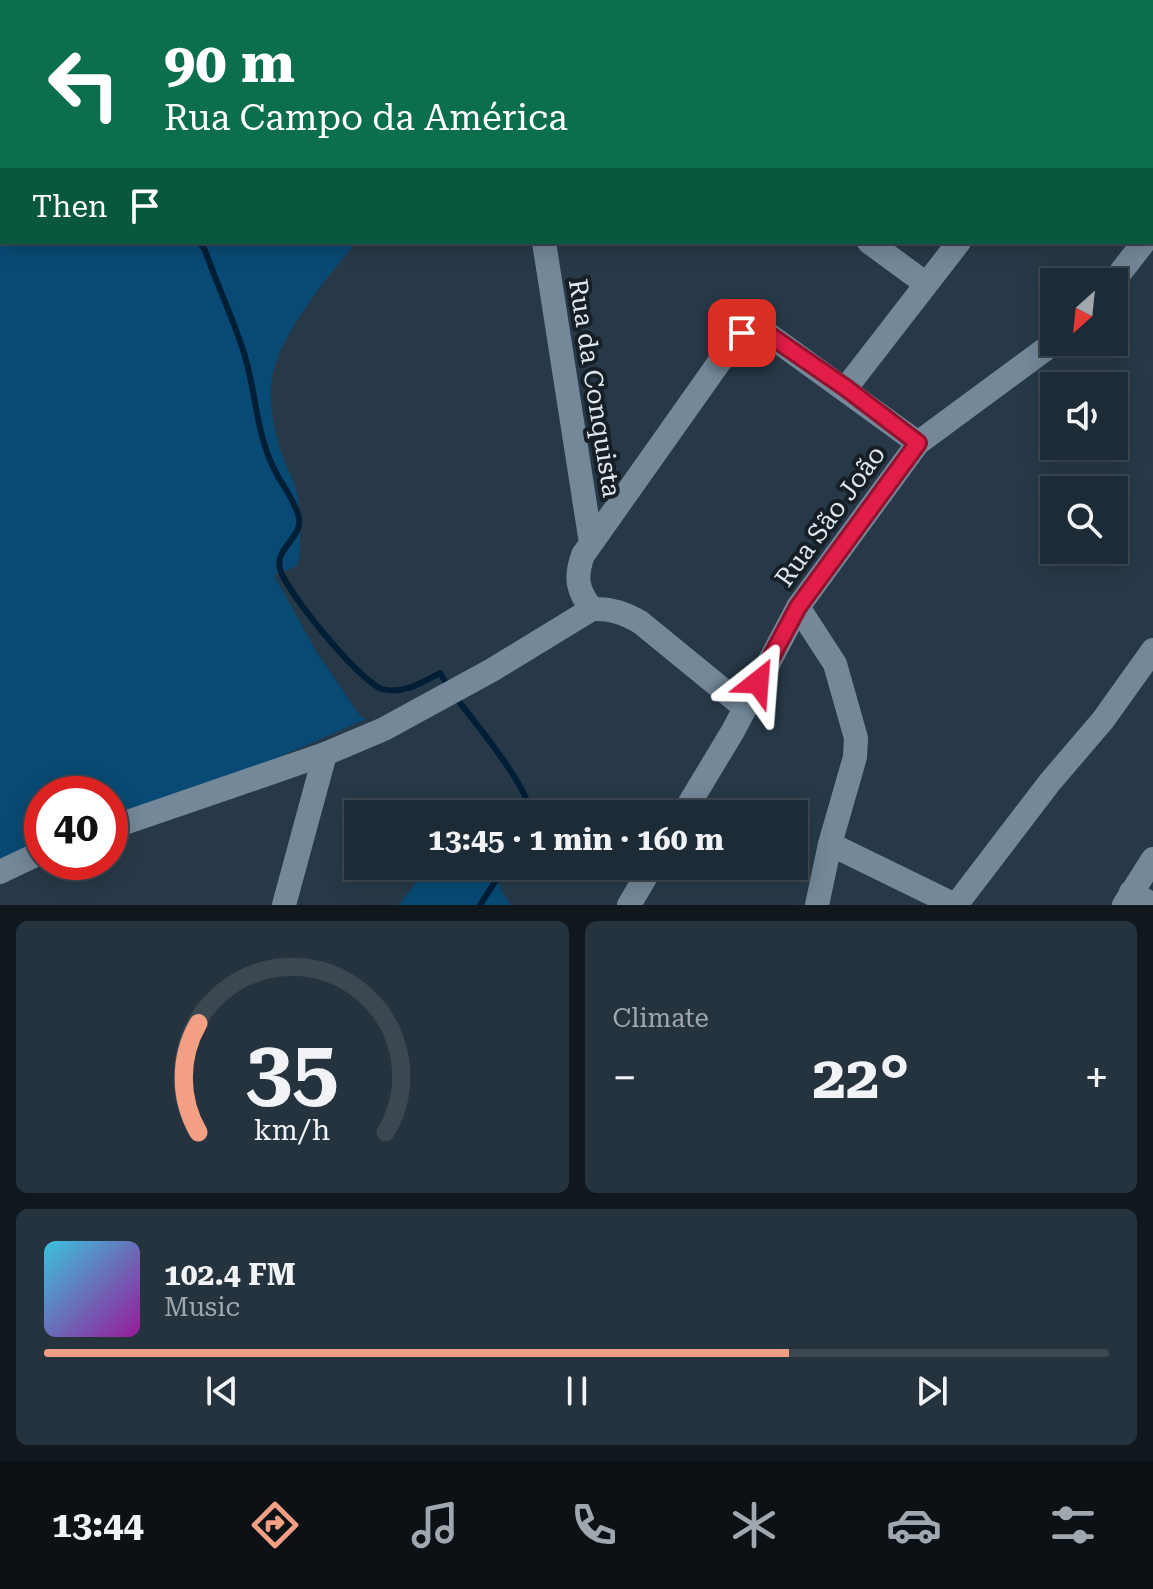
<!DOCTYPE html>
<meta charset="utf-8">
<style>
:root{--surface:#1d2b36;--page:#25333e;--text:#f1f3f6;--muted:#a0a7ad;--line:#3b4751;--accent:#f39f84}
body{margin:0;font-family:"Roboto Serif",serif;background:var(--page);color:var(--text);height:100vh;display:flex;flex-direction:column;font-size:30px;white-space:nowrap}
*{box-sizing:border-box;margin:0}
p{font-size:26px;color:var(--muted)}
.icon{flex:none;width:44px;height:44px;fill:none;stroke:currentColor;stroke-width:2;stroke-linecap:round;stroke-linejoin:round}
.map{position:relative;height:905px;overflow:hidden}
.drawer{display:flex;flex-direction:column;gap:16px;padding:16px;background:#10181e;flex:1}
.drawer>*{flex:none}
.banner{position:absolute;left:0px;top:0px;width:1154px;height:244px;box-shadow:0 4px 20px #0003,0 0 0 2px var(--line);background:#0b6e4f;color:#fff;overflow:hidden}
.needle{width:52px;rotate:207deg}
.controls{position:absolute;left:1040px;top:268px;display:grid;gap:16px}
.controls a{display:grid;place-items:center;width:88px;height:88px;border-radius:0px;background:var(--surface);box-shadow:0 4px 20px #0003,0 0 0 2px var(--line);font-size:40px}
.speed{position:absolute;left:24px;top:776px;display:flex;gap:16px;font-size:40px;font-weight:700;text-align:center}
.speed>*{display:grid;place-content:center;width:104px;height:104px;border-radius:50%;background:var(--surface);box-shadow:0 4px 20px #0003,0 0 0 2px var(--line);line-height:1}
.speed .limit{border:12px solid #d22;background:#fff;color:#111}
.pin{position:absolute;display:grid;place-items:center;width:68px;height:68px;color:#fff;margin:-34px;border-radius:16px;box-shadow:0 4px 12px #0006}
.me{position:absolute;width:88px;margin:-44px;rotate:28deg;stroke-linejoin:round;filter:drop-shadow(0 0 6px #0008)}
.turn{display:flex;align-items:center;gap:28px;height:168px;padding:0 32px;font-size:36px}
.turn .icon{width:104px;height:104px;stroke-width:2.5}
.turn b{display:block;font-size:56px;line-height:68px}
.then{display:flex;align-items:center;height:76px;padding:0 32px;background:#0003;gap:16px;font-size:30px}
.big{font-size:60px;font-weight:700;line-height:1.1}
.drawer .card{flex:1;display:flex;flex-direction:column;justify-content:center;gap:12px;min-width:0;padding:0 28px;border-radius:12px;background:var(--page)}
.drawer .dial{align-items:center;gap:0}
.dial svg{height:208px;overflow:visible;fill:none;stroke:var(--line);stroke-width:7;stroke-linecap:round;text-anchor:middle}
.dial text{fill:var(--text);stroke:none}
.song{display:flex;align-items:center;gap:24px}
.cover{width:96px;height:96px;border-radius:12px;background:linear-gradient(135deg,hsl(190 70% 55%),hsl(300 70% 35%))}
.played{height:8px;border-radius:4px;background:linear-gradient(90deg,var(--accent) 70%,var(--line) 70%)}
.keys{display:flex;justify-content:space-around;direction:ltr}
.heat{display:flex;justify-content:space-between;align-items:center;font-size:44px;direction:ltr}
.drawer .tiles{flex:1;display:grid;gap:16px;grid-template-columns:1fr 1fr}
.card:last-child{grid-column:span 2}
.trip{position:absolute;left:344px;top:800px;width:464px;height:80px;border-radius:0px;background:var(--surface);box-shadow:0 4px 20px #0003,0 0 0 2px var(--line);font-weight:700;line-height:80px;text-align:center}
.tab-bar{display:flex;height:128px;justify-content:space-around;align-items:center;background:#0c1116;color:var(--muted)}
.tab-bar .icon{width:56px;height:56px}
.tab-bar .current{color:var(--accent)}
.tab-bar b{font-size:36px;color:var(--text)}
.map>svg:first-child{display:block}
.green{fill:#084a74}
.lines{fill:none;stroke-linecap:round;stroke-linejoin:round}
.stream{stroke:#001e36;stroke-width:6}
.minor{stroke:#748899;stroke-width:24}
.route-casing{stroke:#92132f;stroke-width:20}
.route{stroke:#e11d48;stroke-width:14}
.labels{text-anchor:middle;dominant-baseline:central;stroke-width:8;stroke-linejoin:round;paint-order:stroke}
.street-label{font-size:26px;fill:#dce7f0;stroke:#171f26}
</style>
<div class="map">
<svg width="1153" height="905" viewBox="0 0 1153 905">
<rect width="100%" height="100%" fill="#273948"/>
<g class="green">
<path d="M0 0 489 2H2V242H356C329 275 278 336 272 378 269 401 273 423 279 446 283 460 290 472 295 486 301 505 302 547 297 566L274 575 316 651 360 716 366 719 110 831V794H42V861L0 879Z"/>
<polygon points="428,866 489,866 510,905 399,905"/>
</g>
<g class="lines">
<g class="stream">
<polyline points="732,0 758,2"/>
<polyline points="764,2 780,0"/>
<polyline points="0,118 2,119"/>
<path d="M199 242 205 250C217 285 233 318 244 353 255 388 256 427 270 460 277 479 292 495 298 514 306 537 274 547 280 569 287 593 359 681 382 689 402 695 423 682 440 673L448 686"/>
<path d="M454 695C471 718 531 789 530 814"/>
<polyline points="480,905 505,866"/>
</g>
<g class="minor">
<polyline points="506,0 506,2"/>
<polyline points="708,0 715,2"/>
<polyline points="808,2 812,0"/>
<polyline points="1142,2 1143,0"/>
<polyline points="544,242 591,543"/>
<polyline points="869,242 925,283"/>
<polyline points="1113,282 1144,242"/>
<polyline points="846,388 959,242"/>
<polyline points="798,607 835,664 856,738 855,757 830,844 817,905"/>
<path d="M592 609C577 591 575 577 583 555L735 340C744 331 752 329 765 332L918 443"/>
<polyline points="683,814 733,731 798,607 918,443 1055,342"/>
<path d="M110 828 325 754 384 729 492 670 592 609C610 608 624 613 640 622L744 707"/>
<polyline points="830,844 955,905"/>
<polyline points="0,872 42,852"/>
<polyline points="1131,892 1153,905"/>
<polyline points="284,905 325,754"/>
<polyline points="629,905 652,866"/>
<polyline points="956,905 1050,782 1103,720 1153,650"/>
<polyline points="1124,905 1153,859"/>
</g>
</g>
<g class="lines">
<defs>
<polyline id="route" points="742,333 755,330 765,332 846,388 918,443 798,607 758,682"/>
</defs>
<use href="#route" class="route-casing"/>
<use href="#route" class="route"/>
</g>
<g class="labels">
<g class="street-label">
<text transform="translate(595 388) rotate(81)">Rua da Conquista</text>
<text transform="translate(830 516) rotate(-54)">Rua São João</text>
</g>
</g>
</svg>
<div class="controls">
<a><svg class="needle" viewBox="-14 -14 28 28"><path d="M0-13l5 13h-10z" fill="#e53935"/><path d="M0 13l5-13h-10z" fill="#a0a7ad"/></svg></a>
<a><svg class="icon" aria-label="sound" viewBox="0 0 24 24"><path d="M4 9h4l5-4v14l-5-4H4zM17 9q2 3 0 6"/></svg></a>
<a><svg class="icon" aria-label="search" viewBox="0 0 24 24"><circle cx="10" cy="10" r="6"/><path d="M15 15l6 6"/></svg></a>
</div>
<div class="speed"><div class="limit">40</div></div>
<div class="pin" style="left:742px;top:333px;background:#d93025"><svg class="icon" aria-label="arrive" viewBox="0 0 24 24"><path d="M6 21V4h12l-3 4 3 4H6"/></svg></div>
<svg class="me" style="left:758px;top:682px" viewBox="-20 -20 40 40"><path d="M0-17L14 15 0 8-14 15z" fill="#e11d48" stroke="#fff" stroke-width="4"/></svg>
<div class="trip">13:45 · 1 min · 160 m</div>
<div class="banner">
<div class="turn"><svg class="icon" aria-label="left" viewBox="0 0 24 24"><path d="M17 20v-9H6M10 6l-5 5 5 5"/></svg><div><b>90 m</b>Rua Campo da América</div></div>
<div class="then">Then<svg class="icon" aria-label="arrive" viewBox="0 0 24 24"><path d="M6 21V4h12l-3 4 3 4H6"/></svg></div>
</div>
</div>
<section class="drawer">
<div class="tiles">
<div class="card dial"><svg viewBox="0 0 100 80">
<path d="M14 69A42 42 0 1 1 86 69"/>
<path d="M14 69A42 42 0 0 1 14 27" stroke="#f39f84"/>
<text x="50" y="56" font-size="32" font-weight="700">35</text>
<text x="50" y="72" font-size="11">km/h</text>
</svg></div>
<div class="card"><p>Climate</p>
<div class="heat"><a>−</a><b class="big">22°</b><a>+</a></div>
</div>
<div class="card">
<div class="song"><i class="cover"></i><div><b>102.4 FM</b><p>Music</p></div></div>
<div class="played"></div>
<div class="keys"><svg class="icon" aria-label="previous" viewBox="0 0 24 24"><path d="M18 5L8 12l10 7zM5 5v14"/></svg><svg class="icon" aria-label="pause" viewBox="0 0 24 24"><path d="M8 5v14M16 5v14"/></svg><svg class="icon" aria-label="next" viewBox="0 0 24 24"><path d="M6 5l10 7-10 7zM19 5v14"/></svg></div>
</div>
</div>
</section>
<nav class="tab-bar">
<b>13:44</b>
<svg class="icon current" aria-label="directions" viewBox="0 0 24 24"><path d="M12 3l9 9-9 9-9-9zM9 14v-3h6M13 9l2 2-2 2"/></svg>
<svg class="icon" aria-label="music" viewBox="0 0 24 24"><path d="M9 18V5l10-2v13"/><circle cx="6" cy="18" r="3"/><circle cx="16" cy="16" r="3"/></svg>
<svg class="icon" aria-label="phone" viewBox="0 0 24 24"><path d="M5 4h4l2 5-3 2q2 4 5 5l2-3 5 2v4C11 20 4 13 5 4z"/></svg>
<svg class="icon" aria-label="climate" viewBox="0 0 24 24"><path d="M12 3v18M4 7l16 10M4 17L20 7"/></svg>
<svg class="icon" aria-label="car" viewBox="0 0 24 24"><path d="M5 17H2v-5l4-1 3-4h7l3 4 3 1v5h-3M9 17h6M6 11h13"/><circle cx="7" cy="17" r="2"/><circle cx="17" cy="17" r="2"/></svg>
<svg class="icon" aria-label="filters" viewBox="0 0 24 24"><path d="M4 7h16M4 17h16"/><circle cx="9" cy="7" r="2"/><circle cx="15" cy="17" r="2"/></svg>
</nav>
